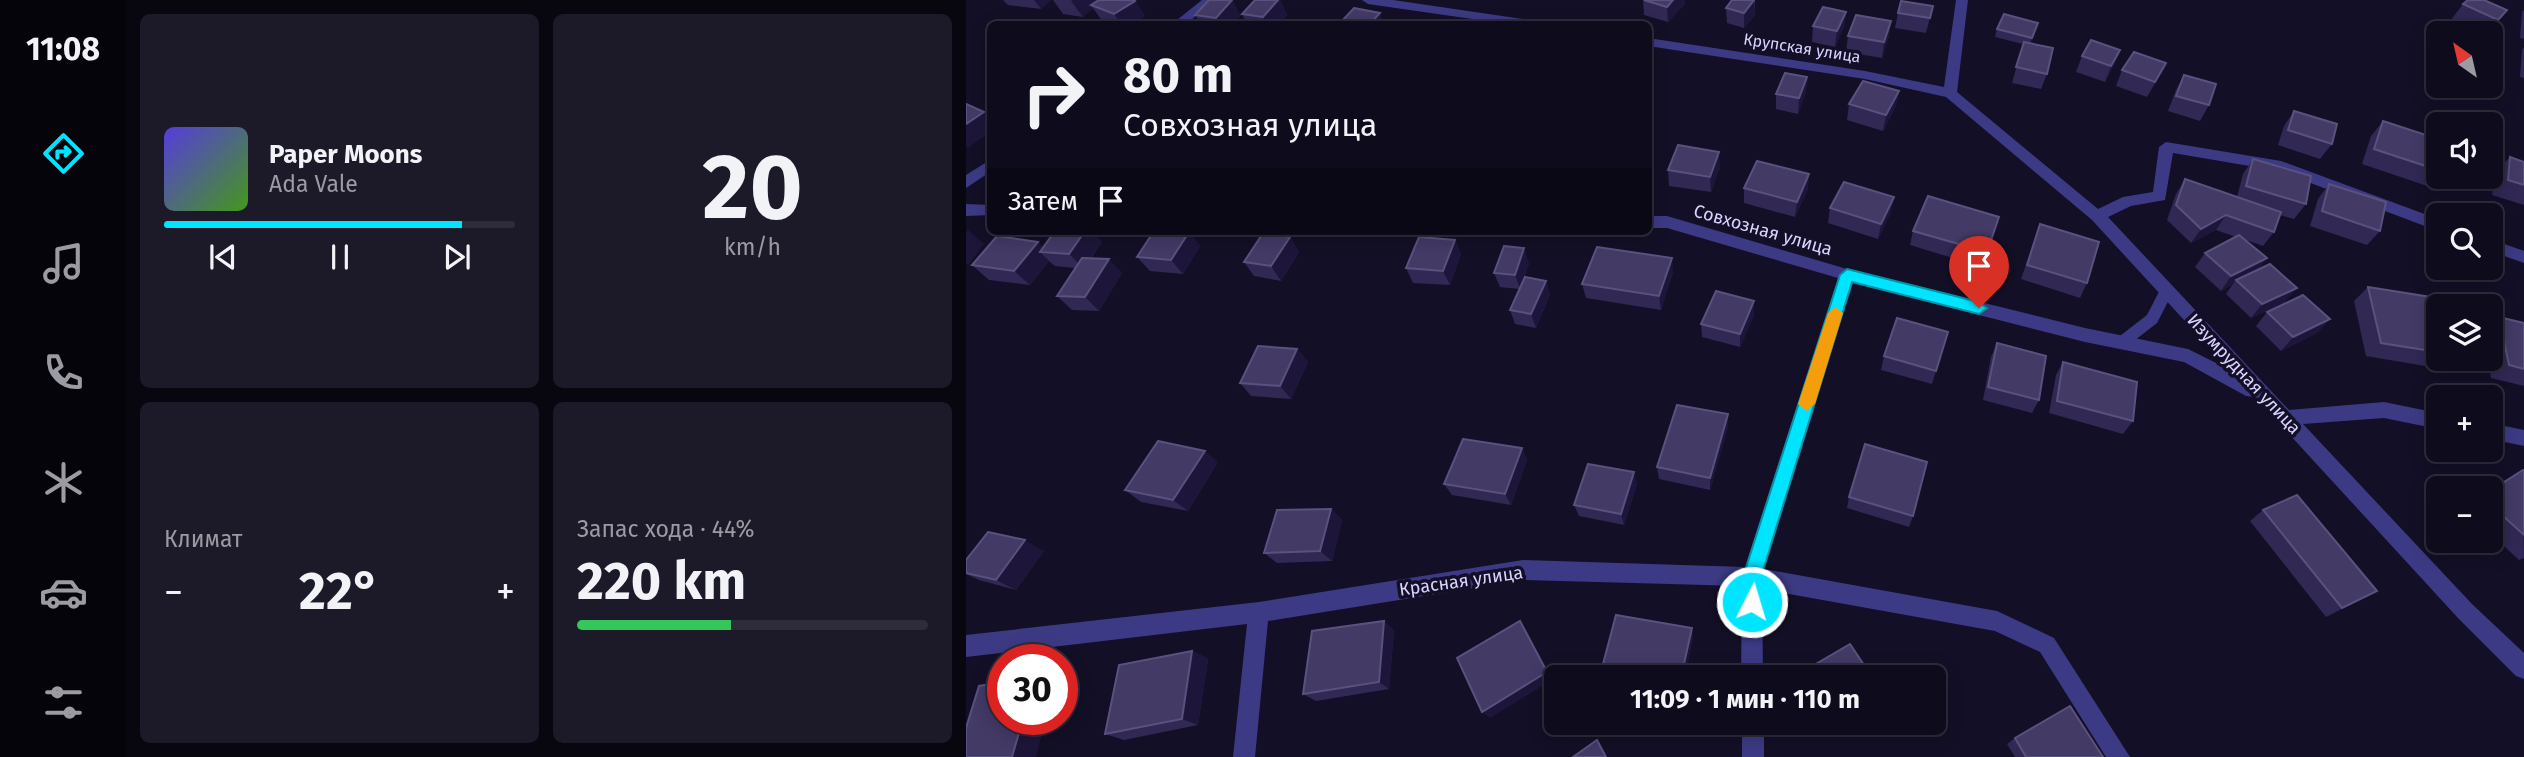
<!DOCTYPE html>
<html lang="ru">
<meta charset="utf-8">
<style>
:root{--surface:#0e0b1c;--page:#1c1929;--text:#f1f3f6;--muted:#9b9ba3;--line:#2e2b3b;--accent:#00e5ff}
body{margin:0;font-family:"Fira Sans",sans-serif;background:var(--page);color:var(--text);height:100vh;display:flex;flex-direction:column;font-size:26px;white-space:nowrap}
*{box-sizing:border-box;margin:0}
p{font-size:23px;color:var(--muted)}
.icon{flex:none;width:38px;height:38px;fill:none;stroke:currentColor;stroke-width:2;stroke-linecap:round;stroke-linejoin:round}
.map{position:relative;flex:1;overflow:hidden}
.drawer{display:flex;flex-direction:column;gap:14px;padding:14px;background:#08060f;width:840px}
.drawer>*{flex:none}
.banner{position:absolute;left:21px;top:21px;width:665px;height:214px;border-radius:10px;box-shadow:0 4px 18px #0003,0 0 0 2px var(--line);background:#0e0b1c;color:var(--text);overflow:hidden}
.needle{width:46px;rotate:326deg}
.fabs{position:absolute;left:1460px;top:21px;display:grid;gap:14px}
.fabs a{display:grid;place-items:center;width:77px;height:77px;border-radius:10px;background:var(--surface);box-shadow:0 4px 18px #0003,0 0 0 2px var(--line);font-size:35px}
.speed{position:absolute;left:21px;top:644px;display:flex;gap:14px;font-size:35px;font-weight:700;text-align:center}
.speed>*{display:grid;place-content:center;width:91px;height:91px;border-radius:50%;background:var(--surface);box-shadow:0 4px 18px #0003,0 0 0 2px var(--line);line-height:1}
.speed .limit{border:10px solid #d22;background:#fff;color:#111}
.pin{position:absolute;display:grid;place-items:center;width:60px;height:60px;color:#fff;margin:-72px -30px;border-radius:50% 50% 50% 0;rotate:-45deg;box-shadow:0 0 7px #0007}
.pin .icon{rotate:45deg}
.me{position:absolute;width:77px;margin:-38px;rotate:5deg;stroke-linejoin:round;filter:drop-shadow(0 0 5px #0008)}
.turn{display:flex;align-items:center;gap:24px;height:147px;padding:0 21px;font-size:32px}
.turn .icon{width:91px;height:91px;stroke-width:2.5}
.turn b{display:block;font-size:49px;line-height:60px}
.then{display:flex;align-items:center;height:66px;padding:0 21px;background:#0003;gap:14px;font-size:26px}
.big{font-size:52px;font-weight:700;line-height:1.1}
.drawer .card{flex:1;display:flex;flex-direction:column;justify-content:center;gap:10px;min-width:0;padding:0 24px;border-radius:10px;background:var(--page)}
.drawer .dial{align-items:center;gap:0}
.dial b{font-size:91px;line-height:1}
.song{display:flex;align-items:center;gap:21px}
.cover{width:84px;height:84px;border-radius:10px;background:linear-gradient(135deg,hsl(250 70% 55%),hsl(100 70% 35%))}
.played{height:7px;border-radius:4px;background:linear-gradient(90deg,var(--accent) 85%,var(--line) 85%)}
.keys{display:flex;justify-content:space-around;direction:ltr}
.heat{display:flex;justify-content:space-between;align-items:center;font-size:38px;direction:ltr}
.charge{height:10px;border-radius:5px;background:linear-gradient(90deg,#34c759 44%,var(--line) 0)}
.drawer .tiles{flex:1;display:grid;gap:14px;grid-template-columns:repeat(2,1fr)}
.trip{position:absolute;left:578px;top:665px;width:402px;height:70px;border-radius:10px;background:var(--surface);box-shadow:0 4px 18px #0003,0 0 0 2px var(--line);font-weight:700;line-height:70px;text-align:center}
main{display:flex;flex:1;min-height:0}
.tabs{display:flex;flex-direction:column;width:126px;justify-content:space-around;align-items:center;background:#06040b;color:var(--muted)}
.tabs .icon{width:49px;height:49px}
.tabs .current{color:var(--accent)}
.tabs b{font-size:32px;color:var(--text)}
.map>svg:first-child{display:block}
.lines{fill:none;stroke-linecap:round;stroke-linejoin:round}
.service{fill:#3d3a85;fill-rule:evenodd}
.minor{fill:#3d3a85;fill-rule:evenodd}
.wall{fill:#312854}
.shaded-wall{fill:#1d163a}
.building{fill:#433a66;stroke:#5a527e;stroke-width:2}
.route{fill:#00e5ff;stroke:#0095a6;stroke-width:2}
.slow{fill:#f59e0b}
.labels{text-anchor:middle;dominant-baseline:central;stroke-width:7;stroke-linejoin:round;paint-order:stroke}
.far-street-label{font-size:16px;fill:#d9d4ff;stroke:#130f26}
.street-label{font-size:18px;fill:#d9d4ff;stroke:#130f26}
</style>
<main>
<nav class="tabs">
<b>11:08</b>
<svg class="icon current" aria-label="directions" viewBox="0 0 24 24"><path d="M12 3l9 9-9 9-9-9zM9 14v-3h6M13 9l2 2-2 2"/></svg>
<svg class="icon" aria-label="music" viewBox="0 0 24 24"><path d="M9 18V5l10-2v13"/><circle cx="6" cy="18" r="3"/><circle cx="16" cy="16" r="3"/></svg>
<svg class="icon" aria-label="phone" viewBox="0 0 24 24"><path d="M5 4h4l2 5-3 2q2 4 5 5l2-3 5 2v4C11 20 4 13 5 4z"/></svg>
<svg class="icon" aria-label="climate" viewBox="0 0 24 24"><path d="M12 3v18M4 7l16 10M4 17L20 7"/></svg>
<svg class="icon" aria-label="car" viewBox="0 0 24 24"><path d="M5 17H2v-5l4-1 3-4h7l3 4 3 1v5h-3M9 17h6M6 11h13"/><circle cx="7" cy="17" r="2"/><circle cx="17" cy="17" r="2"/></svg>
<svg class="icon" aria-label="filters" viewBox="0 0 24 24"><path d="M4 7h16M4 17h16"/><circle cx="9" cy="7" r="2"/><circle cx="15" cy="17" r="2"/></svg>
</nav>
<section class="drawer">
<div class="tiles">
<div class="card">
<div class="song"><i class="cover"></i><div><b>Paper Moons</b><p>Ada Vale</p></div></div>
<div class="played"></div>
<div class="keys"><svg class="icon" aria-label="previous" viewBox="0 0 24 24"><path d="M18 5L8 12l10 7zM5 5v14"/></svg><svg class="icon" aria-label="pause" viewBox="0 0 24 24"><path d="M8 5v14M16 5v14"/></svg><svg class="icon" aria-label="next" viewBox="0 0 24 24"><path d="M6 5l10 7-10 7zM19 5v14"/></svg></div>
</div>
<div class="card dial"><b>20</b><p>km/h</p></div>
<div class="card"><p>Климат</p>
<div class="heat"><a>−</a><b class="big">22°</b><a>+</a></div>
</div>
<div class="card"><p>Запас хода · 44%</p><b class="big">220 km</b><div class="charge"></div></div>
</div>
</section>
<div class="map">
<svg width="1558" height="757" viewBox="0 0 1558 757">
<rect width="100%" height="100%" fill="#130f26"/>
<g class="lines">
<polygon class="service" points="1201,284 1208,290 1191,323 1160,347 1150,347 1147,343 1150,339 1181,315 1196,286"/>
<g class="minor">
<polygon points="236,0 250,0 220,24 206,24"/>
<polygon points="396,0 427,0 564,20 570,24 541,24 402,4"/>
<polygon points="990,0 1002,0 991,92 1132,209 1157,197 1187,192 1193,147 1200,142 1315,161 1472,219 1472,231 1313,171 1207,153 1199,200 1165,206 1142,217 1323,410 1418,402 1472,413 1472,429 1418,418 1337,424 1506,604 1558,653 1558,679 1550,676 1492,618 1289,397 1280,396 1218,362 1119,342 887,283 798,569 1031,611 1088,638 1164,757 1140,757 1074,652 1029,631 796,589 797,677 775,677 776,586 557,580 302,621 289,757 267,757 281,624 0,657 0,635 293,602 557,560 779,567 872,278 701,228 682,228 682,216 701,216 881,269 1119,328 1222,349 1264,370 1126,220 980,97 899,79 682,46 682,38 899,71 978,87"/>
<polygon points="24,160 24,172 0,188 0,175"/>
<polygon points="0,204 24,205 24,215 0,216"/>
<polygon points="1524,239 1558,251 1558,263 1524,251"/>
<polygon points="1524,423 1558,430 1558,446 1524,439"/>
<rect x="776" y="723" width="22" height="34"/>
</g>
</g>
<g class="wall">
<polygon points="37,0 85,0 75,9 42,5"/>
<polygon points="87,0 168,0 179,16 167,24 146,24 136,21 127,8 117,17 97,14"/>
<polygon points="289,0 314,0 321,15 312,24 281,24 276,14"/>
<polygon points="677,0 719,0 719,4 702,22 678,15"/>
<polygon points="766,0 789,0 789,15 778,28 761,23 760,8"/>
<polygon points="1497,4 1541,10 1521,33 1514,33 1485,20"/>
<polygon points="967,6 960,33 929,28 932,13"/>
<polygon points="1558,10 1558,39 1554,38 1556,12"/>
<polygon points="880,12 878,27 869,47 846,42 847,26"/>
<polygon points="229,15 275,15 267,24 235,24"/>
<polygon points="925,21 923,36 916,58 880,52 882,36"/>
<polygon points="1072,23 1064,44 1081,74 1075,89 1046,83 1057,44 1029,37 1031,29"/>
<polygon points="1558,47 1558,78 1554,77 1556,50"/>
<polygon points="1154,50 1148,65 1139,82 1110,72 1116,56"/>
<polygon points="1156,70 1192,78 1181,97 1150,86"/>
<polygon points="1218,75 1243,105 1234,121 1202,111 1210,90"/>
<polygon points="841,77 840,92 832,114 810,109 810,94"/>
<polygon points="933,91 930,106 917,131 881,120 883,104"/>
<polygon points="1328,111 1366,144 1354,159 1312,145 1318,126"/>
<polygon points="1417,121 1472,139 1472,177 1473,177 1464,187 1396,164 1405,136"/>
<polygon points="1544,157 1558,162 1558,205 1526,195 1529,173"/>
<polygon points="1287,159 1340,204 1328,219 1314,215 1308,232 1297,246 1280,240 1292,270 1319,302 1285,318 1260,294 1267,284 1255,291 1229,267 1239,253 1270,237 1250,230 1225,243 1201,220 1210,194 1219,179 1271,197 1277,174"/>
<polygon points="754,167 745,192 703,186 702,170"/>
<polygon points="1363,184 1414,231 1401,245 1344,226 1352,199"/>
<polygon points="778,188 842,189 829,217 778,203"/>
<polygon points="864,208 925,212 912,239 862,223"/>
<polygon points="1033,217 1016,267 944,245 947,231"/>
<polygon points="1074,224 1121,283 1114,298 1055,279"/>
<polygon points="89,231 125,231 136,242 125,258 156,273 133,311 106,310 91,296 109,268 89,266 83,261 64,285 23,280 6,265 77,247"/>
<polygon points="223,232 234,246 217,274 184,271 171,257"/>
<polygon points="324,237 333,252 315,281 288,276 278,262"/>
<polygon points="489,240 495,254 484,285 447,283 440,268"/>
<polygon points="563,263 557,282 580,281 584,295 570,328 549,324 544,310 553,289 534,287 528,273"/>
<polygon points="707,272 695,310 620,298 616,284"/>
<polygon points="1402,287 1472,306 1472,359 1482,359 1471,368 1400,356 1388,301"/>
<polygon points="1301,312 1364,319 1351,333 1315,351 1290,326"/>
<polygon points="788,315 774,347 736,337 735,324"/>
<polygon points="1533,317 1558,323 1558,386 1525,378 1522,359 1524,359 1524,325"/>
<polygon points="1031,343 1073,400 1066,413 1017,400 1025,357"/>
<polygon points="331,349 342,362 325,399 285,396 274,383"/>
<polygon points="918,356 970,371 966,384 915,370"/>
<polygon points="1097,362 1167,421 1157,434 1083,413 1090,375"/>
<polygon points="762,427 744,490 693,479 691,467"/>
<polygon points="556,448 561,460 545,505 486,495 478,484"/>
<polygon points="252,462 222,511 175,502 159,490"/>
<polygon points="1557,470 1558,558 1553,560 1524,533 1524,491"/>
<polygon points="671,484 658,525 613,516 608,505"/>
<polygon points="883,497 947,516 943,527 881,508"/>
<polygon points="365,509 376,520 366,561 311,563 298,553"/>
<polygon points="1297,510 1411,591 1360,617 1284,521"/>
<polygon points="78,551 50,590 13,580 0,574 0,560"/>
<polygon points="428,630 423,689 350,701 337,694"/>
<polygon points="727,636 719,677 673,677 641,672 637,664"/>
<polygon points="226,651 242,659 232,725 158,740 139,734"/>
<polygon points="848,665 906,677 849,677 846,673"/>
<polygon points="876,723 894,723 881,731"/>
<polygon points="1049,738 1137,757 1049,757 1041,744"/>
</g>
<g class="shaded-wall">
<polygon points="68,0 85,0 75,9"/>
<polygon points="107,0 135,0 125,5 127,8 117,17 105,1"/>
<polygon points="266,0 275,15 267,24 253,24 250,18"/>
<polygon points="312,0 314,0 321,15 312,24 301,24 297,17"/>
<polygon points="707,0 719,0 719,4 702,22 701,7"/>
<polygon points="788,0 789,15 778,28 778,13"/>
<polygon points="169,1 179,16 167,24 155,24 148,14"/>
<polygon points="1541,10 1528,26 1520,33 1532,20"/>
<polygon points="880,12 878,27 869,47 871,31"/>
<polygon points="414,13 418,24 404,24"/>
<polygon points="925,21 923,36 916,58 918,42"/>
<polygon points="1154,50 1148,65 1139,82 1145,66"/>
<polygon points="841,77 840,92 832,114 833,98"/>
<polygon points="933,91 930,106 917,131 920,115"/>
<polygon points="18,112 24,119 24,132 2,148 0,146 0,124"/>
<polygon points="753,152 754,167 745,192 744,177"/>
<polygon points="843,174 842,189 829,217 831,202"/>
<polygon points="928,197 925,212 912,239 915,224"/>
<polygon points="1260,215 1250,230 1225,243 1235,229"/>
<polygon points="2,230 18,244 2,265 0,264 0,232"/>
<polygon points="119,231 125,231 136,242 117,268 103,254"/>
<polygon points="223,232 234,246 217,274 205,260"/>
<polygon points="324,237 333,252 315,281 305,266"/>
<polygon points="489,240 495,254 484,285 477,271"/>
<polygon points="72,242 83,253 74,252 83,261 64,285 48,271"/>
<polygon points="558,248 563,263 554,289 549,275"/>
<polygon points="706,258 707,272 695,310 693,296"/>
<polygon points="1301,258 1290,273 1270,280 1267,284 1255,291 1265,276"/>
<polygon points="143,259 156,273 133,311 119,297"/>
<polygon points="580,281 584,295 570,328 565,314"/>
<polygon points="1331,288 1319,302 1285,318 1296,304"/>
<polygon points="788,301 788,315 774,347 774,334"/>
<polygon points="1364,319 1351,333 1315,351 1327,337"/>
<polygon points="331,349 342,362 325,399 314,386"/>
<polygon points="762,414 762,427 744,490 744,478"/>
<polygon points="556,448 561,460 545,505 539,494"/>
<polygon points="239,451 252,462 222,511 207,500"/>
<polygon points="668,472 671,484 658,525 655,514"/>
<polygon points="365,509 376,520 366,561 354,551"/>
<polygon points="59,540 78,551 50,590 30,580"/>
<polygon points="418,621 428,630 423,689 413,682"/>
<polygon points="554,621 560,629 586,680 524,718 516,712"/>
<polygon points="726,628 727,636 719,677 715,677"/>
<polygon points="226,651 242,659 232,725 216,719"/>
<polygon points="57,719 80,719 70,757 46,757"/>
<polygon points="887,723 894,723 881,731 884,725"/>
</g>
<g class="building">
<polygon points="133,0 168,0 169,1 148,14 125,5"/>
<polygon points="243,0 266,0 250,18 229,15"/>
<polygon points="289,0 312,0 297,17 276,14"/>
<polygon points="678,0 707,0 701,7"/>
<polygon points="766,0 788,0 778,13 760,8"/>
<polygon points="1502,0 1518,0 1541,10 1532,20 1497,4"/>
<polygon points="935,1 967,6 964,18 932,13"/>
<polygon points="857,7 880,12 871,31 847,26"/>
<polygon points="388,8 414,13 404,24 373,24"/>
<polygon points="1038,14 1072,23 1066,38 1031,29"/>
<polygon points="890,15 925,21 918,42 882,36"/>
<polygon points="1125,40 1154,50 1145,66 1116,56"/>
<polygon points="1058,42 1087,48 1081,74 1050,67"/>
<polygon points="1168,52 1200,63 1189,82 1156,70"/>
<polygon points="819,73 841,77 833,98 810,94"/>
<polygon points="1218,75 1250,84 1243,105 1210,96"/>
<polygon points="897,81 933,91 920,115 883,104"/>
<polygon points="0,104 18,112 0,124"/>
<polygon points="1328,111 1371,124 1366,144 1322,130"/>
<polygon points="1417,121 1472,139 1472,170 1408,149"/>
<polygon points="712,145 753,152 744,177 702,170"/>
<polygon points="1544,157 1558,162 1558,185 1542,180"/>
<polygon points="1287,159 1345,176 1340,204 1280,186"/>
<polygon points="791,161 843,174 831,202 778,188"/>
<polygon points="1219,179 1315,212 1308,232 1260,215 1235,229 1210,205"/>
<polygon points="878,182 928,197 915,224 864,208"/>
<polygon points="1363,184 1420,202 1414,231 1356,211"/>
<polygon points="962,196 1033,217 1021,252 947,231"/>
<polygon points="1074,224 1133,242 1121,283 1061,265"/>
<polygon points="89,231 119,231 103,254 74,252"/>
<polygon points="188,231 216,231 223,232 205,260 171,257"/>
<polygon points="297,233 324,237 305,266 278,262"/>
<polygon points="1273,235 1301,258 1265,276 1239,253"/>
<polygon points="31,236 72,242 48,271 6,265"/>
<polygon points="453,237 489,240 477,271 440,268"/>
<polygon points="538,246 558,248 549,275 528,273"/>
<polygon points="631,247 706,258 693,296 616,284"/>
<polygon points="116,258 143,259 119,297 91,296"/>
<polygon points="1304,264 1331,288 1296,304 1270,280"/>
<polygon points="559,277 580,281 565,314 544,310"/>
<polygon points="1402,287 1471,298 1474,306 1472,306 1472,352 1415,343"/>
<polygon points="750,291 788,301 774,334 735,324"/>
<polygon points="1337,295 1364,319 1327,337 1301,312"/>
<polygon points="1533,317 1558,323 1558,369 1543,365"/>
<polygon points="931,318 982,332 970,371 918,356"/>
<polygon points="1031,343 1080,356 1073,400 1022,387"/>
<polygon points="292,346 331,349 314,386 274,383"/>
<polygon points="1097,362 1171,382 1167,421 1091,401"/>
<polygon points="711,405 762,414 744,478 691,467"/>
<polygon points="497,439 556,448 539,494 478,484"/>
<polygon points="192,441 239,451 207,500 159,490"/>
<polygon points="899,444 961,462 947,516 883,497"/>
<polygon points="622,464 668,472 655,514 608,505"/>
<polygon points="1557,470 1558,471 1558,535 1524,504 1524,491"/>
<polygon points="1331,495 1411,591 1376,608 1297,510"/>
<polygon points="365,509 354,551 298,553 311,510"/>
<polygon points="22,532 59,540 30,580 0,573 0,560"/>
<polygon points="650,615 726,628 715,677 637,664"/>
<polygon points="418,621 413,682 337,694 346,631"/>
<polygon points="554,621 581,672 516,712 491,658"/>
<polygon points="884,644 906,677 855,677 848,665"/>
<polygon points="226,651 216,719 139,734 153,665"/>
<polygon points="37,682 37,719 57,719 46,757 0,757 0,728 13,686"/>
<polygon points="1104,706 1137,757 1060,757 1049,738"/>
<polygon points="631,740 640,757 607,757"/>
</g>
<polygon class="route" points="881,269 1013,302 1021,308 1013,314 886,282 795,577 793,609 786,611 780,609 777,577 874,275"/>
<polygon class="slow" points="869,307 877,313 849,404 840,411 832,404 862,313"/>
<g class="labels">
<g class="far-street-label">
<text transform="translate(836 48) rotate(9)">Крупская улица</text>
</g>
<g class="street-label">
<text transform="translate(797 230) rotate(16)">Совхозная улица</text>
<text transform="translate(1278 374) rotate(47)">Изумрудная улица</text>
<text transform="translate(495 581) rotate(-8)">Красная улица</text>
</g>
</g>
</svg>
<div class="fabs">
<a><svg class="needle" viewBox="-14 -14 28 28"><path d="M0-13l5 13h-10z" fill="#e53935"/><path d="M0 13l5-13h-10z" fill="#9b9ba3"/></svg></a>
<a><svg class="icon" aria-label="sound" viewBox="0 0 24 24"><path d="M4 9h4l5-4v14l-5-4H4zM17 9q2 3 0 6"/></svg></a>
<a><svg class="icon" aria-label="search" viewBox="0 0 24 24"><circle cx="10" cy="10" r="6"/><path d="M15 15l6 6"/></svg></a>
<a><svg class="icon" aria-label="layers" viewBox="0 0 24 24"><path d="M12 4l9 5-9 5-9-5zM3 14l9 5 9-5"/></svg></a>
<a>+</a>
<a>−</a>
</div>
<div class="speed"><div class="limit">30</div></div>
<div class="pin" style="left:1013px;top:308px;background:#d93025"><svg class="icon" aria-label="arrive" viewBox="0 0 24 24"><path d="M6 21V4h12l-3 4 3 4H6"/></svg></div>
<svg class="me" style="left:786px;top:602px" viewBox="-20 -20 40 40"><circle r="17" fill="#00e5ff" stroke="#fff" stroke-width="3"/><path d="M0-11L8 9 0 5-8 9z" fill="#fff"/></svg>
<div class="trip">11:09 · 1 мин · 110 m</div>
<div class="banner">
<div class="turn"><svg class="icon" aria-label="right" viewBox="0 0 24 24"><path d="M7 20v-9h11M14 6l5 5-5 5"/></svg><div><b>80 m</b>Совхозная улица</div></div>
<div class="then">Затем<svg class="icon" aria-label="arrive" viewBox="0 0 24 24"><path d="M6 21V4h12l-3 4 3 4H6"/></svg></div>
</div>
</div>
</main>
